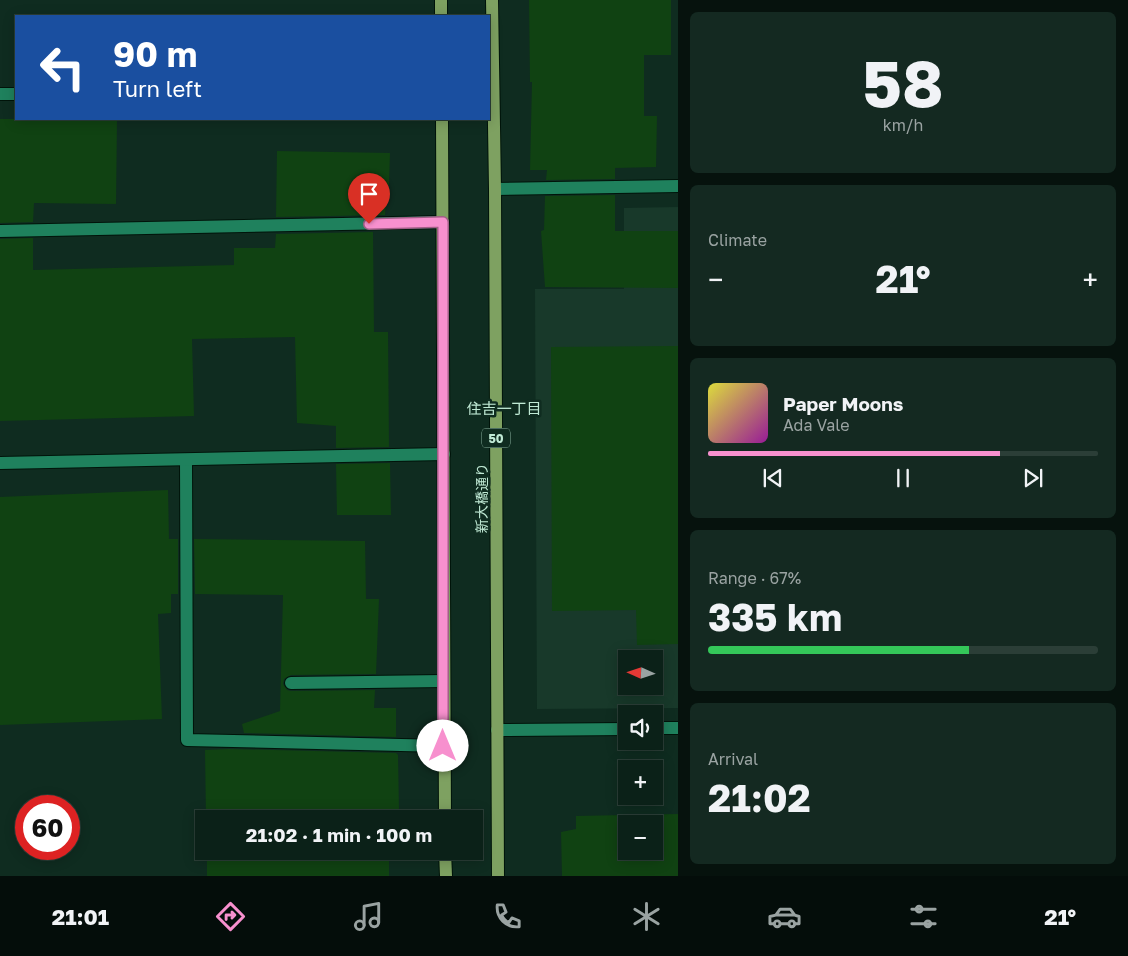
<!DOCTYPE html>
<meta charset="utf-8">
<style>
:root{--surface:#0b2118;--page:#142921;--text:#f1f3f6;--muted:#9aa3a2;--line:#2b3e37;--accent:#f790ce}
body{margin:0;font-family:"Golos Text","Noto Sans JP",sans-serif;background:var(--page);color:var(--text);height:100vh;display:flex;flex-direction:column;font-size:19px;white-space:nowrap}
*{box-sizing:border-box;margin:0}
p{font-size:16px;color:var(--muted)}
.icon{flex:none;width:28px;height:28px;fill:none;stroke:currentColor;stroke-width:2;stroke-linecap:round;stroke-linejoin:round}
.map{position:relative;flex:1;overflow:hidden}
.side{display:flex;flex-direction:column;gap:12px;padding:12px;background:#06120d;width:450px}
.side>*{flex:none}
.banner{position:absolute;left:15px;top:15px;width:475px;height:105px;border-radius:0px;box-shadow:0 2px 12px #0003,0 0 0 1px var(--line);background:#1a4fa0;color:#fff;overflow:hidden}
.needle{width:32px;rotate:273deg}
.fabs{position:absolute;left:618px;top:650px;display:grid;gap:10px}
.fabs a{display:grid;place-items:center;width:45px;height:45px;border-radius:0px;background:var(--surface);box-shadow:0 2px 12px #0003,0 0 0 1px var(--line);font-size:25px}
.speed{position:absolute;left:15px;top:795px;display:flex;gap:10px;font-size:25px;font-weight:700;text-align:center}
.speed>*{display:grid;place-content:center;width:65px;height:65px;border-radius:50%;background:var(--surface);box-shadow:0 2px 12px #0003,0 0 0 1px var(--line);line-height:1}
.speed .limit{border:8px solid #d22;background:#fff;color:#111}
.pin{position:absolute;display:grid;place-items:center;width:42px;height:42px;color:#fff;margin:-51px -21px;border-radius:50% 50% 50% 0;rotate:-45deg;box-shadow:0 0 5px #0007}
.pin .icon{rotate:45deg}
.me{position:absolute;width:55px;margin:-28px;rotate:0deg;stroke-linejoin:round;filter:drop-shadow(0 0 4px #0008)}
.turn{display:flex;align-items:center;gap:18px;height:105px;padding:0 15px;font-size:22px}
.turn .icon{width:65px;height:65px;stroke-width:2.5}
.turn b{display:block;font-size:35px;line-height:42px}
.big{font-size:38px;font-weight:700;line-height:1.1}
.side .card{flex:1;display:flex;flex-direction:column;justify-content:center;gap:8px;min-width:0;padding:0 18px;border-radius:8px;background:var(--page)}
.side .dial{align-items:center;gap:0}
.dial b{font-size:65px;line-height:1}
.song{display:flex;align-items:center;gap:15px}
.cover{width:60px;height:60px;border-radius:8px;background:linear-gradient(135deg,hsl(60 70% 55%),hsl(300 70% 35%))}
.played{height:5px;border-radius:2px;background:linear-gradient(90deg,var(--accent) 75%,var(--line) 75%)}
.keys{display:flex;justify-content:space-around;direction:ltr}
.heat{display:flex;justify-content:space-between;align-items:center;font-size:28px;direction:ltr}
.charge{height:8px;border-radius:4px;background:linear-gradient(90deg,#34c759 67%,var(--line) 0)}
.trip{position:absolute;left:195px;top:810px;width:288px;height:50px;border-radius:0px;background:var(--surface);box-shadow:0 2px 12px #0003,0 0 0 1px var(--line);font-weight:700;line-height:50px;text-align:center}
.dock{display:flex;height:80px;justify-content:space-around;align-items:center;background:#040d0a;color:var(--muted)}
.dock .icon{width:35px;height:35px}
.dock .selected{color:var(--accent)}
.dock b{font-size:22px;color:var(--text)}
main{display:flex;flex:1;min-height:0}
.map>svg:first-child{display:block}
.built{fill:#18392a;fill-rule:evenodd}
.building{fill:#104212;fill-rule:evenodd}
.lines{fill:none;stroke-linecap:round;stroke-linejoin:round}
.service-casing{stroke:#00140a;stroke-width:14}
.minor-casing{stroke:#00140a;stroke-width:14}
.primary-casing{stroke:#00140a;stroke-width:14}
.service{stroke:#1f815d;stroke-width:12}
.minor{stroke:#1f815d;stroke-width:12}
.primary{stroke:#7ea161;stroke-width:12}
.route-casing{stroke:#a15e86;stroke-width:12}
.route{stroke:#f790ce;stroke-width:9}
.labels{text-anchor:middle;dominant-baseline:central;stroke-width:5;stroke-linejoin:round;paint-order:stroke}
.shield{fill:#0f2c20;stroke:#8bb19f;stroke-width:1}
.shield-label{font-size:12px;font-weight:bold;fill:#c0ead5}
.street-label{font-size:14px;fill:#c0ead5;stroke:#0f2c20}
.neighbourhood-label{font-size:15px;fill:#c0ead5;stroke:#0f2c20}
</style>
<main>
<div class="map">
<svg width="678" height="876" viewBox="0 0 678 876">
<rect width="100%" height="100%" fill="#0f2c20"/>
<path class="built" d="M678 207V708L537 709 535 289H624V208ZM626 659H654V686H626Z"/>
<g class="building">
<polygon points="529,0 671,0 671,55 644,55 644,116 657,116 656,167 615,168 615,179 546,180 547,170 530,170 532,82 530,82"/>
<polygon points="0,119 117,119 116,204 34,203 33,222 0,223"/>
<polygon points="277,151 390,153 389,185 387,185 385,215 276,217"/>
<polygon points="615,195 615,231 678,231 678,288 545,287 541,231 544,230 545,196"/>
<polygon points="373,232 374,332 388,332 389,447 336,448 336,426 297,423 295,337 192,339 194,416 0,421 0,239 33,238 33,270 234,265 234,248 275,248 276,234"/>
<polygon points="678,346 678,644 637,645 636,610 552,611 551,347"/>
<polygon points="390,463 391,515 337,515 336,464"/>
<polygon points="168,490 169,539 178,539 178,594 171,594 171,613 158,614 162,719 0,725 0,497"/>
<polygon points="194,539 365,541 366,599 379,599 376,674 291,675 284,679 283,684 287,690 291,691 375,690 374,708 396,708 396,737 244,733 242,724 280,711 283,595 195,594"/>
<polygon points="229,749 396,753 398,755 399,809 388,809 388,819 206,819 205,750"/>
<path d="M678 814V876H562L561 832 576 829V816ZM626 824H654V851H626Z"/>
<rect x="207" y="851" width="182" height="25"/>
</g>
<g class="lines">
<defs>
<g id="service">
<polyline points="0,94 16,94"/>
<polyline points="0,231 443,222"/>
<polyline points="186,460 187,740 443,746"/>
<polyline points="291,683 443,681"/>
</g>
<g id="minor">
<polyline points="495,189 678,186"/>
<polyline points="0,463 444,454"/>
<polyline points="654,728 678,728"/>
<polyline points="497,730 626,729"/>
</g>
<g id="primary">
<polyline points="441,0 441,16"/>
<polyline points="492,0 495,189 498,876"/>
<polyline points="442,119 445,819"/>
<polyline points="445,851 446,876"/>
</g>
</defs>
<use href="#service" class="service-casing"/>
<use href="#minor" class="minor-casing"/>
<use href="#primary" class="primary-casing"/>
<use href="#service" class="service"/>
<use href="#minor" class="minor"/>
<use href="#primary" class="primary"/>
</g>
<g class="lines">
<defs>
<polyline id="route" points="369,224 443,222 443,746"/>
</defs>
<use href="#route" class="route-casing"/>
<use href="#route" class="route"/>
</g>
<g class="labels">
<rect class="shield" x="482" y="428.5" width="28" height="19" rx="4"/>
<g class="shield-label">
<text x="496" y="438">50</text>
</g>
<g class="street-label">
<text transform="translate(481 498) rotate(-90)">新大橋通り</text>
</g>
<g class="neighbourhood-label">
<text x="504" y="408">住吉一丁目</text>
</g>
</g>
</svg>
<div class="fabs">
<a><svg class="needle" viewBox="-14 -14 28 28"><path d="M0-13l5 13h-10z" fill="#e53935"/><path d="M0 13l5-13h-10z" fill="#9aa3a2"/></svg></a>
<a><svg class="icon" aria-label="sound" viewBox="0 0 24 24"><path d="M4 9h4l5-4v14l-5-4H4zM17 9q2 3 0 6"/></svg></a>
<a>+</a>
<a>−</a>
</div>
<div class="speed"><div class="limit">60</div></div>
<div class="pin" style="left:369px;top:224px;background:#d93025"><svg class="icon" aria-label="arrive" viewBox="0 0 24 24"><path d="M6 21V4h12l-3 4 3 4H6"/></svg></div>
<svg class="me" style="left:443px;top:746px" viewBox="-20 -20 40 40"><circle r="19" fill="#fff"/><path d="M0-13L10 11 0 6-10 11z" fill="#f790ce"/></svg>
<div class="trip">21:02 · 1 min · 100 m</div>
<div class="banner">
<div class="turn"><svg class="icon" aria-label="left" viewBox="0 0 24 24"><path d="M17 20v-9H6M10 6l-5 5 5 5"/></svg><div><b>90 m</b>Turn left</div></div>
</div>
</div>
<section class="side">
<div class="card dial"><b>58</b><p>km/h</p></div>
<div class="card"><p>Climate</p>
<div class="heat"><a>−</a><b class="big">21°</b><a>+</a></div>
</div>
<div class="card">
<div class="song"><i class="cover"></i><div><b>Paper Moons</b><p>Ada Vale</p></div></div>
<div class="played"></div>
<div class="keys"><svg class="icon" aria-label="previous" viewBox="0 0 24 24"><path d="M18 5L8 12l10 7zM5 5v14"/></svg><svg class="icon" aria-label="pause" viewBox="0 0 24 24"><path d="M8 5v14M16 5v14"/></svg><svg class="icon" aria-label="next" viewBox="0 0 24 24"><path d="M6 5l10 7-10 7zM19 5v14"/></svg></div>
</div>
<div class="card"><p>Range · 67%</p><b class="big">335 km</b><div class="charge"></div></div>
<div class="card"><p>Arrival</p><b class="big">21:02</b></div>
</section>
</main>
<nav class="dock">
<b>21:01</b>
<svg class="icon selected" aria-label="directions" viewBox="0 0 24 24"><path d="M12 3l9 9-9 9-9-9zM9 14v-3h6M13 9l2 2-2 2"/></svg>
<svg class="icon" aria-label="music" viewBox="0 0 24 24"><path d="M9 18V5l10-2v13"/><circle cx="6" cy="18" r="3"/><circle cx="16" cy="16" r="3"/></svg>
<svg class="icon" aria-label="phone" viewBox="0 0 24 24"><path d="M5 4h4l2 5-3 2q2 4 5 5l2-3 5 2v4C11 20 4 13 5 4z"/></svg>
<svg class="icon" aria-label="climate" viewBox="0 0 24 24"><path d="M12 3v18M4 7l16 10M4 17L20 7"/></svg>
<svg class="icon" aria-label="car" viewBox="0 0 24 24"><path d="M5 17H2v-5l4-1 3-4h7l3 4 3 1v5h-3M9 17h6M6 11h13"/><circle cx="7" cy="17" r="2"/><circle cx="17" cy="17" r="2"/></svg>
<svg class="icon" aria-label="filters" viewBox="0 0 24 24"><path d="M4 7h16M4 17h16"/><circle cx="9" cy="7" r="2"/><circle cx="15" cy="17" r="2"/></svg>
<b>21°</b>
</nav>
